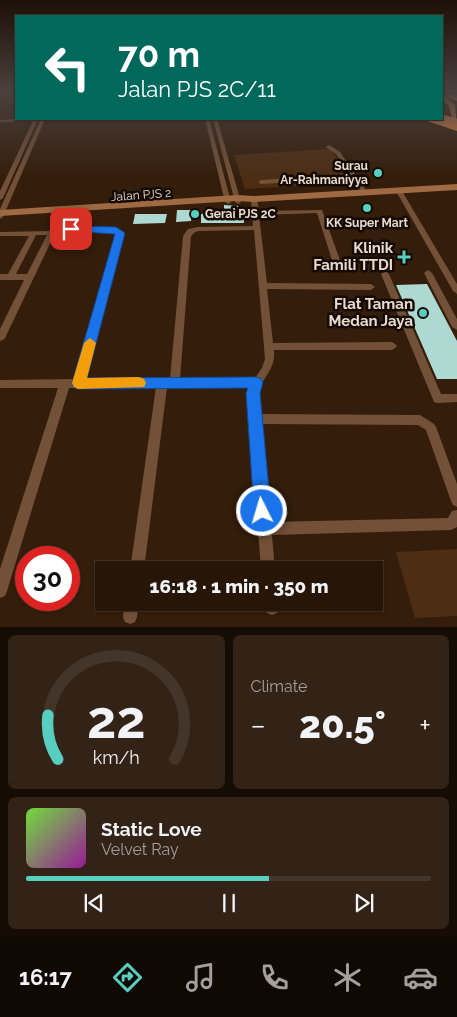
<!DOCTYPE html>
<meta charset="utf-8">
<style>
:root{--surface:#271608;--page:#332316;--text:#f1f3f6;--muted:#a49f9c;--line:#433529;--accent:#58cec0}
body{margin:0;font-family:Raleway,sans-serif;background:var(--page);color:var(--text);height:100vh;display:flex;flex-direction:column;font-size:19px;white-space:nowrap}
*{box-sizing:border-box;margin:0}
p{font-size:16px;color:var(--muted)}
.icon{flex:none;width:28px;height:28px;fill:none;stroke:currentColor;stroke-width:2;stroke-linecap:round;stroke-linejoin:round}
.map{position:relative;height:627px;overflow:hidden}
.drawer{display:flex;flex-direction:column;gap:8px;padding:8px;background:#150c04;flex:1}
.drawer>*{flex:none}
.top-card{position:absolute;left:15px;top:15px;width:428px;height:105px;border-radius:0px;box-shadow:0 1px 4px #0004,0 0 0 1px var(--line);background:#00695c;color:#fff;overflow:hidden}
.speed{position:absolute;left:15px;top:546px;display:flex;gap:10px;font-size:25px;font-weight:700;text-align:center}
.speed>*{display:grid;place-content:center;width:65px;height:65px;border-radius:50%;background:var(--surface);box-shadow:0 1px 4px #0004,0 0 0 1px var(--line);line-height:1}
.speed .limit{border:8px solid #d22;background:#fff;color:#111}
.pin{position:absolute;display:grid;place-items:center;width:42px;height:42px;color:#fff;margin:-21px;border-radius:10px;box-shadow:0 2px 8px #0006}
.me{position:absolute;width:55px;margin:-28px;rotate:355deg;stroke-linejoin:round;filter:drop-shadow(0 0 4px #0008)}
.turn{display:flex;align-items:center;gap:18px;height:105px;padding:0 20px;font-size:22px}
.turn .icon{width:65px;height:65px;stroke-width:2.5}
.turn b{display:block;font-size:35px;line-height:42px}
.big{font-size:38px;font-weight:800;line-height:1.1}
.drawer .tile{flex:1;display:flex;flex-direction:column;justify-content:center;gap:8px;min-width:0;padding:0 18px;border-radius:8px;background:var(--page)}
.drawer .dial{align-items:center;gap:0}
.dial svg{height:130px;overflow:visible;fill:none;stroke:var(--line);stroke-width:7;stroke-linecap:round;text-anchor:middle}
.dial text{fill:var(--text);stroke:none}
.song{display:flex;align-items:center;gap:15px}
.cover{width:60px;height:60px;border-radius:8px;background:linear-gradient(135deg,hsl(100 70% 55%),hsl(300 70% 35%))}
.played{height:5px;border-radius:2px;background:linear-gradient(90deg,var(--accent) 60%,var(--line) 60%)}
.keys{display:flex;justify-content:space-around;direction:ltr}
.heat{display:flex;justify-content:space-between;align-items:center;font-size:28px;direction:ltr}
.drawer .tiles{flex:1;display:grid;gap:8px;grid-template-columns:1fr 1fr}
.tile:last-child{grid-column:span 2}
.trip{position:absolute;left:95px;top:561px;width:288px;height:50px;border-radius:0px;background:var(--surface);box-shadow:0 1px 4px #0004,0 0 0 1px var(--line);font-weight:800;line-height:50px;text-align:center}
.menu{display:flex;height:80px;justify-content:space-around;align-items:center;background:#100903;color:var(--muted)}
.menu .icon{width:35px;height:35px}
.menu .active{color:var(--accent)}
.menu b{font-size:22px;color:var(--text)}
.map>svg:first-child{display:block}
.green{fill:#4d2d13}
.building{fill:#add9d2}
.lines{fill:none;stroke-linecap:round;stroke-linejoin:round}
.minor{fill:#725138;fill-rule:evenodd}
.secondary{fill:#9f6941;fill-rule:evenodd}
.primary{fill:#c17c46;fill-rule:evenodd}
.motorway{fill:#e18d4b;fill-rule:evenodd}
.motorway-bridge{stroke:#e18d4b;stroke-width:8}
.route{fill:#1a73e8;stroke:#114b97}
.slow{fill:#f59e0b}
.poi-dot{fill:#58cec0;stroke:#140a04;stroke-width:2}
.labels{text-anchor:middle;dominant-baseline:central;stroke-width:5;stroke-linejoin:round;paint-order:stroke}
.far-poi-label{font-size:12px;font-weight:bold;fill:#eadace;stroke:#140a04;text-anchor:end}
.far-street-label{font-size:12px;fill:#eadace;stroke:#140a04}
.poi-label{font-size:15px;font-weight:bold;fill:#eadace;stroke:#140a04;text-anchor:end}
</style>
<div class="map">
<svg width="457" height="627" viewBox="0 0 457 627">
<rect width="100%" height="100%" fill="#341d0a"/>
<g class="green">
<polygon points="330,149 338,159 350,183 245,189 234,155"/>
<polygon points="457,549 457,616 415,618 396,552"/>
</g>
<g class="building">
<polygon points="224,205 238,206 238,213 243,213 244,223 201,223 201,214 224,213"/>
<polygon points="177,210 192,210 191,221 176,222"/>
<polygon points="135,214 167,214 165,223 133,224"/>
<polygon points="427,284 457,341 457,379 437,379 396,285"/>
</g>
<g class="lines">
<g class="minor">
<polygon points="16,119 38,119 3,198 0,200 0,191 33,121 0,122 0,120"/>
<polygon points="41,119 45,119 3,217 0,219 0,209"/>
<polygon points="205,119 209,119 231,202 230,203 228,204 225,202"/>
<polygon points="213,119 217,119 241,202 240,203 238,204 235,202"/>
<polygon points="329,145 340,152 368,193 367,194 363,194 352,178 261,184 258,182 261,180 350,174 336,154 327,148 326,147"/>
<polygon points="399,189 402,191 457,284 457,294 453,291 396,191"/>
<path d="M254 197 257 199 259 211 322 210 341 263 337 265 333 263 317 213 259 215 267 283 371 284 375 287 371 290 267 289 273 343 392 342 395 344 397 346 395 348 392 350H274C276 369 264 375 259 391 257 398 260 407 260 414L420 415 434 424 436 427 457 484V507L453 505 451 501 426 430 418 425 261 424 270 522 448 518 452 511 457 510V527L451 530 272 535 275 570H261L248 393 251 386 167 387 144 570H130L156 387 69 388 7 591 5 596 0 598V569L58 388H0V380L75 379 116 234 114 232 56 231 5 338 3 340 0 341V329L24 280H0V274H8L29 236H0V232L49 231 58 213 61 211 64 213 58 227 116 228 124 233 85 379H170L183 236 188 229 198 227 253 226 251 199ZM254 230 265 359 262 368 255 378 180 379 191 236 194 233 198 231ZM36 235H47L27 274H16Z"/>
<polygon points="428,270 432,273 457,319 457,330 452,327 424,273"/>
<polygon points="385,271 389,274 441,394 457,394 457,402 438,403 434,402 381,274"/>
<polygon points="125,602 139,602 137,617 135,622 130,624 125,622 123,617"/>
<polygon points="264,602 278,602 279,608 277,613 272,615 267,613"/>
</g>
<polygon class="secondary" points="457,184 457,190 254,202 237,201 0,216 0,210 237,195 254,196"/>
<polygon class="primary" points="441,94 455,105 457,125 453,123 449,106 441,99"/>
<g class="motorway">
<polygon points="446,93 457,96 457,101 446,97"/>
<polygon points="421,119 433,119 457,125 457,131"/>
</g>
<polyline class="motorway-bridge" points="441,118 457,123"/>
</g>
<linearGradient id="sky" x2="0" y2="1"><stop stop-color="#1d1006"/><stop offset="0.51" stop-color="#4a403e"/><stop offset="1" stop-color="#4a403e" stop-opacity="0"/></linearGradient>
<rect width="457" height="179" fill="url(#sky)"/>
<polygon class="route" points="71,226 116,227 125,233 87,378 256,377 261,379 263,382 260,393 271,511 268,516 262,519 257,516 254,511 246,393 248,388 78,389 74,387 72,383 115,234 68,231 67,229"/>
<polygon class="slow" points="90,338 96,343 87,378 139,377 144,379 146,383 144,387 78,389 74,387 72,383 84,343"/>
<g class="poi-dot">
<circle cx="378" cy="173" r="5"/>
<circle cx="367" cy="208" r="5"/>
<circle cx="195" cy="214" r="5"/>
<path d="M401.5 249.5h5v5h5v5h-5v5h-5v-5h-5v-5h5z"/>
<circle cx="423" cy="313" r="5"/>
</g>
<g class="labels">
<g class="far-poi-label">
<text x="368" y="166">Surau<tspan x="368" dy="14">Ar-Rahmaniyya</tspan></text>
<text x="205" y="214" text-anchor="start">Gerai PJS 2C</text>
<text x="367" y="223" text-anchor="middle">KK Super Mart</text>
</g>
<g class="far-street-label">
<text transform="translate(141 195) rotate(-4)">Jalan PJS 2</text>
</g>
<g class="poi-label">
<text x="393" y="248">Klinik<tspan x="393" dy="17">Famili TTDI</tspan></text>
<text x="413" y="304">Flat Taman<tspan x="413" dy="17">Medan Jaya</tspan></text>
</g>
</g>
</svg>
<div class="speed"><div class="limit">30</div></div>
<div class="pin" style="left:71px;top:229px;background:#d93025"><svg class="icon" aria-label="arrive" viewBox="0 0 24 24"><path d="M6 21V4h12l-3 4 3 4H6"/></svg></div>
<svg class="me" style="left:262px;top:511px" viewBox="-20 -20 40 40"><circle r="17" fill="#1a73e8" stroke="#fff" stroke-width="3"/><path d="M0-11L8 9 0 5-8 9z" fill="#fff"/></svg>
<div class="trip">16:18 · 1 min · 350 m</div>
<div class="top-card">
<div class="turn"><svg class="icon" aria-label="left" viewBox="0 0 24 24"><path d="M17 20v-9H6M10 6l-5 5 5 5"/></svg><div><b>70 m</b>Jalan PJS 2C/11</div></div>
</div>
</div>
<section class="drawer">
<div class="tiles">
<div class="tile dial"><svg viewBox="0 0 100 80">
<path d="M14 69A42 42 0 1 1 86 69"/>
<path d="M14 69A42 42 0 0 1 8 42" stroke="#58cec0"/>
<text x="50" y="56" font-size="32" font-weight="700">22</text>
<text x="50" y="72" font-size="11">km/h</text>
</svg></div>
<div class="tile"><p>Climate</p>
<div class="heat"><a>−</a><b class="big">20.5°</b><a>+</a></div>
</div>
<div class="tile">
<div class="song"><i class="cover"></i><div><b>Static Love</b><p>Velvet Ray</p></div></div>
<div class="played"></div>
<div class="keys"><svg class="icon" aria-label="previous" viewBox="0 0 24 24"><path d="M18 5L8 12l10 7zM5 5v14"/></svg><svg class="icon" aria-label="pause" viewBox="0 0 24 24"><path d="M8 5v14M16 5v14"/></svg><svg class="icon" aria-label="next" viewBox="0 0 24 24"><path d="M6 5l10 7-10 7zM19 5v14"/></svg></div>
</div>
</div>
</section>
<nav class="menu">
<b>16:17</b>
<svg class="icon active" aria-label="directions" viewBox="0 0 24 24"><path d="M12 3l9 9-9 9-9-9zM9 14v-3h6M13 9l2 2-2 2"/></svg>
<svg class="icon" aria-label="music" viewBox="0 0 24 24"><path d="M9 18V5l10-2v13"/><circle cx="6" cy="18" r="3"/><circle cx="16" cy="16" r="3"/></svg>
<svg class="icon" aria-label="phone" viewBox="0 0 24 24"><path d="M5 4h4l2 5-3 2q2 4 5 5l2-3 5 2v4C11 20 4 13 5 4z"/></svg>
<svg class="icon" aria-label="climate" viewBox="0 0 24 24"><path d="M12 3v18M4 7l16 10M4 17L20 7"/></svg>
<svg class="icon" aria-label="car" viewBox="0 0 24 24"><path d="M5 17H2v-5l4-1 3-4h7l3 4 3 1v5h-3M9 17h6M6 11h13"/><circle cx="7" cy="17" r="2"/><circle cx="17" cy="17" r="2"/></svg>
</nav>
